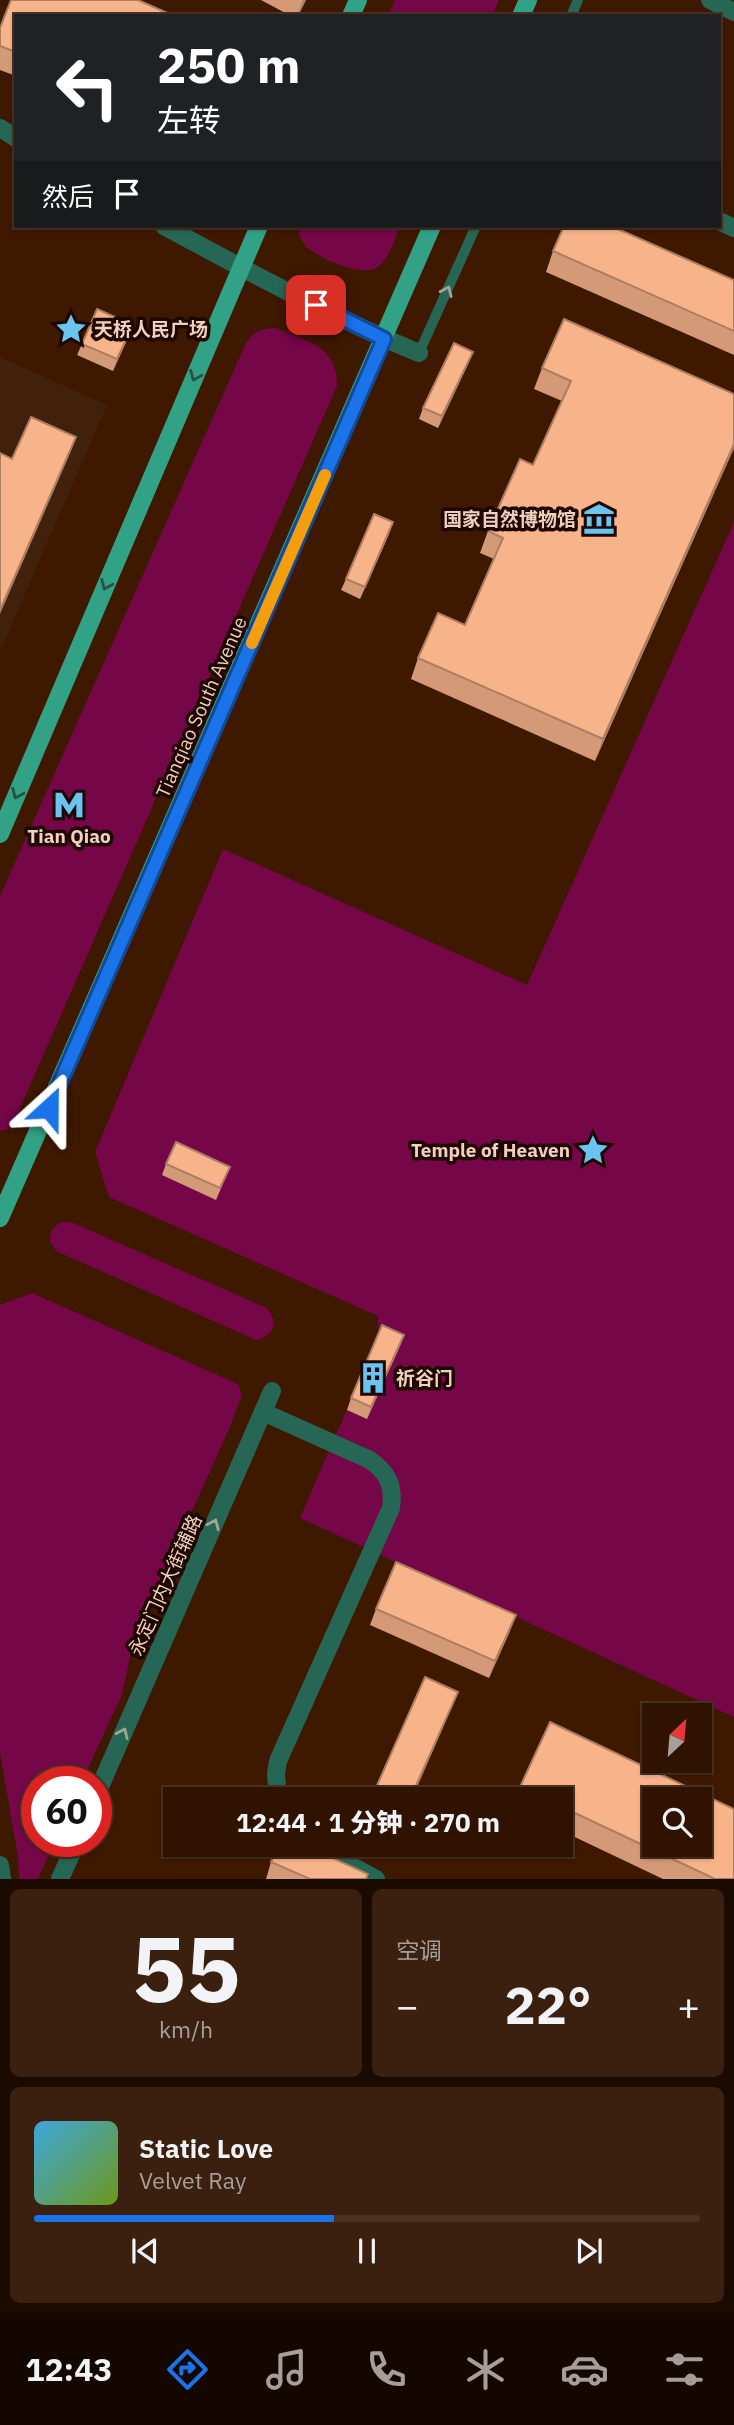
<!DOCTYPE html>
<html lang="zh">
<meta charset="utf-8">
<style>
:root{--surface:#2f1200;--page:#3b200f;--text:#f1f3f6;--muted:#a79e99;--line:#4a3222;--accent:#1a73e8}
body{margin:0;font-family:"IBM Plex Sans","Noto Sans SC",sans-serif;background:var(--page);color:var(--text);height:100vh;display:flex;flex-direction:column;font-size:26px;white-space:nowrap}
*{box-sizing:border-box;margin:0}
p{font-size:23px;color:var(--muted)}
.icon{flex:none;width:38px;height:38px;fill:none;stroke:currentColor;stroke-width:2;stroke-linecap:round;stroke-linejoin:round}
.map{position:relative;height:1879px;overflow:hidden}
.side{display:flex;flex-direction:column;gap:10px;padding:10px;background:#1a0a00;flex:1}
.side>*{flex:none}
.top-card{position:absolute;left:14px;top:14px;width:707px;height:214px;border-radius:0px;box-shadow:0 2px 5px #0004,0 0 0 2px var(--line);background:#202124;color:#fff;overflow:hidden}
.needle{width:46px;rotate:26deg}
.tools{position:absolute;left:642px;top:1703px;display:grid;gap:14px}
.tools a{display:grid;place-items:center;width:70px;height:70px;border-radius:0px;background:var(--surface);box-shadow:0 2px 5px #0004,0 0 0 2px var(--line);font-size:35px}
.speed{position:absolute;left:21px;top:1766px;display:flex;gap:14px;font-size:35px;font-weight:700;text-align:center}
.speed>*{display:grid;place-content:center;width:91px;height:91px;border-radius:50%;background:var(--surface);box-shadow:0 2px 5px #0004,0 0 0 2px var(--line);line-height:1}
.speed .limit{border:10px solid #d22;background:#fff;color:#111}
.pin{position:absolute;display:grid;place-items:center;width:60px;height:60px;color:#fff;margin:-30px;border-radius:14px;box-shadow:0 4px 10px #0006}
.me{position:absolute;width:77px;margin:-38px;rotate:24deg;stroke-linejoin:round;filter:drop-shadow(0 0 5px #0008)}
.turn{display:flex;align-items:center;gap:24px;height:147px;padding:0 28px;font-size:32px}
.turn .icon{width:91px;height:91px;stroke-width:2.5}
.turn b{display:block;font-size:49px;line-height:60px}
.then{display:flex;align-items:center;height:66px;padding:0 28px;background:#0003;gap:14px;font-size:26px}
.big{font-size:52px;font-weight:800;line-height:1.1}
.side .tile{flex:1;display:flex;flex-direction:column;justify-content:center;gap:10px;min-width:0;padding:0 24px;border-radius:10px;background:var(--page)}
.side .dial{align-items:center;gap:0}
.dial b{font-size:91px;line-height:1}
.song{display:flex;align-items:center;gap:21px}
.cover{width:84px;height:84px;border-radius:10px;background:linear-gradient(135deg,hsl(200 70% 55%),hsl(80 70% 35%))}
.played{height:7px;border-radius:4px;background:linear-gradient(90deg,var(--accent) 45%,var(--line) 45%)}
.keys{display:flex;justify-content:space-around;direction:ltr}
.heat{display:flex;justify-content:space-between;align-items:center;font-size:38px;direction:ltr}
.side .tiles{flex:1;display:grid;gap:10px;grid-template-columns:1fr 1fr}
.tile:last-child{grid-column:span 2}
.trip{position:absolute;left:163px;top:1787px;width:410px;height:70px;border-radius:0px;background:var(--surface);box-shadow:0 2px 5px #0004,0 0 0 2px var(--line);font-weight:800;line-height:70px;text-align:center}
.dock{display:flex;height:112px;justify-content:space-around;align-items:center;background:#130700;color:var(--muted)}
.dock .icon{width:49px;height:49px}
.dock .current{color:var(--accent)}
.dock b{font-size:32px;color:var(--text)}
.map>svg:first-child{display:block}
.built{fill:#41210b}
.green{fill:#750648}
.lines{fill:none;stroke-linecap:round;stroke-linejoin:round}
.service{stroke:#266655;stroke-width:10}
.minor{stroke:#266655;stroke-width:18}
.tertiary{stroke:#266655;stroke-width:18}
.primary{stroke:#31a285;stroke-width:18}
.wall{fill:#d49a77;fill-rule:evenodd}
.shaded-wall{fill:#ad7d61}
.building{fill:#f7b38a;stroke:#ad7d61;stroke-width:2;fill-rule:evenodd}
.oneway{stroke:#a0a694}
.oneway2{stroke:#275442}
.route-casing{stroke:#114b97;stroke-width:18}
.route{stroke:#1a73e8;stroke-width:12}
.slow{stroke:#f59e0b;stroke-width:12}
.labels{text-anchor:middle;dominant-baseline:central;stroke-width:7;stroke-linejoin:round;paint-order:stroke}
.poi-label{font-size:19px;font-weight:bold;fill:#f1d1be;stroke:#1d0700;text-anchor:start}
.street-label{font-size:19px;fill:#f1d1be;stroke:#1d0700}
</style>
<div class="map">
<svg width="734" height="1879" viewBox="0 0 734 1879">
<rect width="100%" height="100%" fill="#3f1800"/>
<polygon class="built" points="0,357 107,405 0,652"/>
<g class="green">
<polygon points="395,0 499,0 492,16 388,16"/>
<path d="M298 226H400C395 239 389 261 376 268 361 277 317 258 306 246 301 241 298 233 298 226Z"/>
<path d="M276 328C308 342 337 345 337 386L14 1122 8 1129 0 1131V896L246 343C255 330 261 329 276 328Z"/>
<polygon points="734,522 734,1717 300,1518 378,1337 378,1316 109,1197 95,1152 223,849 527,985"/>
<path d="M71 1222 267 1308C279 1322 274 1336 256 1340L56 1251 50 1241 51 1231 59 1223Z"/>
<polygon points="32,1293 238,1384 242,1395 230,1427 134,1639 122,1695 82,1781 37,1782 37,1841 55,1841 38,1879 19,1879 18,1857 0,1753 0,1305"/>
</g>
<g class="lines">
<g class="service">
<polyline points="571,16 578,0"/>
<polyline points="419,353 476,226"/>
</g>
<g class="minor">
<polyline points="710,0 734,12"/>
<polyline points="719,221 734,228"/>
<path d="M263 1412 370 1460C388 1473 394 1485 391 1508L278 1761 276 1774 278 1799"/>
<polyline points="311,1844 376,1879"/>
</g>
<g class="tertiary">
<polyline points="0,128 16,138"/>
<path d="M164 226C247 271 332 317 419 353"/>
<polyline points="96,1796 272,1391"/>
<polyline points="0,1865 2,1879"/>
<polyline points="60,1879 77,1841"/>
</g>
<g class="primary">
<polyline points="351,16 358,0"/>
<polyline points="521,16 528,0"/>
<polyline points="0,834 259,226"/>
<polyline points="0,1218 432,226"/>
</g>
</g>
<g class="wall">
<polygon points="261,0 306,0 298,16 291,16"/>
<polygon points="16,16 16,76 0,70 0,28"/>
<polygon points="553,251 734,280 734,355 546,272"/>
<polygon points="133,325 113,371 77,355 82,344"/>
<polygon points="473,352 468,364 438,428 419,419 423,408"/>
<polygon points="542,368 734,394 734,448 595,761 411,679 418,658 465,625 494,559 480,553 488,531 533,465 562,401 534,389"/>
<polygon points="389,534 360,599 341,590 346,579"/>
<polygon points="166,1164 230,1167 216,1200 162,1175"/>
<polygon points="400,1346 367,1419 347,1410 351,1398"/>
<polygon points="376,1609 510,1631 489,1678 370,1625"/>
<path d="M550 1722 734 1809V1879H663L560 1830V1799H515L520 1787ZM654 1799H700V1844H654Z"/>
<polygon points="271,1862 366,1879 266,1879"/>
</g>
<g class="shaded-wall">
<polygon points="303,0 306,0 297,16"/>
<polygon points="133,325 129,336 113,371 117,359"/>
<polygon points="473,352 468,364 438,428 442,416"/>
<polygon points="76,437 68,458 0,614 0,610"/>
<polygon points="734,444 734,448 595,761 603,739"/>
<polygon points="393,522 389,534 360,599 365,587"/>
<polygon points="404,1335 400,1346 367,1419 371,1407"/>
<polygon points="516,1615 510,1631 489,1678 495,1661"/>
<polygon points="458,1692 451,1709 412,1799 410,1799"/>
</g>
<g class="building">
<polygon points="11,0 138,0 174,16 16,16 16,52 0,46 0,28"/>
<polygon points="564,226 611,226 734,280 734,331 553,251"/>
<polygon points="97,309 133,325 117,359 82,344"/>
<polygon points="564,319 734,394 734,444 603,739 418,658 438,613 465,625 503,538 488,531 520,459 533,465 571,381 542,368"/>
<polygon points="454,343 473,352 442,416 423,408"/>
<polygon points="31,417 76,437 0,610 0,453 12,459"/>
<polygon points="374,514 393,522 365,587 346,579"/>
<polygon points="176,1142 230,1167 220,1188 166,1164"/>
<polygon points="382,1325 404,1335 371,1407 351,1398"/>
<polygon points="396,1562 516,1615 495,1661 376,1609"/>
<polygon points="425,1677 458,1692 410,1799 371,1799"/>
<path d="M550 1722 734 1809V1879H715L560 1806V1799H546L520 1787ZM654 1799H700V1844H654Z"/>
<polygon points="279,1844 302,1844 368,1874 366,1879 310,1879 271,1862"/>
</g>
<defs><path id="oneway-chevron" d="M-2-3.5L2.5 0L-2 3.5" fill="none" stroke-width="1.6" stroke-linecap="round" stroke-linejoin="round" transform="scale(1.75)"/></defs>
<g class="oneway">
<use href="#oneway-chevron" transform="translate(447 291) rotate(-66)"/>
<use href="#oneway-chevron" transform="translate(214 1524) rotate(-66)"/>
<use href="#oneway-chevron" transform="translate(123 1733) rotate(-66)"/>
</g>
<g class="oneway2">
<use href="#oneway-chevron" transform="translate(195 376) rotate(113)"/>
<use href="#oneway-chevron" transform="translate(106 585) rotate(113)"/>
<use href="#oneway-chevron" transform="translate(17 794) rotate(113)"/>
</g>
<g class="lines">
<defs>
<polyline id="route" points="49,1108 384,339 316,305"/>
</defs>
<use href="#route" class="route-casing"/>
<use href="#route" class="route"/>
<polyline class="slow" points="252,643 325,475"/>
</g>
<defs>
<symbol id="sight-bare" viewBox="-9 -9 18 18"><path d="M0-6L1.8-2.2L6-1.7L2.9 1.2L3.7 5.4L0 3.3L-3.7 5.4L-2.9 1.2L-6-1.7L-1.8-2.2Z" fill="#69c4f1" stroke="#1d0700" stroke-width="2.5" paint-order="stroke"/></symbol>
<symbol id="museum-bare" viewBox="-9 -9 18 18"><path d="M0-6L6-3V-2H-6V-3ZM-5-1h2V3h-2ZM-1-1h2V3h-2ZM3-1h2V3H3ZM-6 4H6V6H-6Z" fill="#69c4f1" stroke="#1d0700" stroke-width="2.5" paint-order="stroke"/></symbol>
<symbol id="metro-bare" viewBox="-9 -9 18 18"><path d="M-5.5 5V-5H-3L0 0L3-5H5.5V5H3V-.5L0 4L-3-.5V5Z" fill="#69c4f1" stroke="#1d0700" stroke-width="2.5" paint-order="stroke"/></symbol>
<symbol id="building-bare" viewBox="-9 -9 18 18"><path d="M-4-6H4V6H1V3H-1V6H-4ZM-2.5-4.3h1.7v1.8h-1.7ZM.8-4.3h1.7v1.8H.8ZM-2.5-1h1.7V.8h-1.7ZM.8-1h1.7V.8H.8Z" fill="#69c4f1" stroke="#1d0700" stroke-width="2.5" paint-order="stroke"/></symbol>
</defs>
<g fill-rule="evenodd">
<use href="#sight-bare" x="49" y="307" width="44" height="44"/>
<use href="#museum-bare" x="577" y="497" width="44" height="44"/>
<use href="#metro-bare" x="47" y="783" width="44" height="44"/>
<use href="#sight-bare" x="571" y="1128" width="44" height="44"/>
<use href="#building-bare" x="351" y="1356" width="44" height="44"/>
</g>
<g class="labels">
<g class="poi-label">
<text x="94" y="329">天桥人民广场</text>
<text x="576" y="519" text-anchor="end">国家自然博物馆</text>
<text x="69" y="836" text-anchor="middle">Tian Qiao</text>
<text x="570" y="1150" text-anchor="end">Temple of Heaven</text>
<text x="396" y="1378">祈谷门</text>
</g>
<g class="street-label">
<text transform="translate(201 707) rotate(-66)">Tianqiao South Avenue</text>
<text transform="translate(165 1585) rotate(-66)">永定门内大街辅路</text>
</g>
</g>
</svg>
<div class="tools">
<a><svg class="needle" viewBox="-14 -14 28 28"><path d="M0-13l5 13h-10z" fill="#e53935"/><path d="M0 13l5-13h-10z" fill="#a79e99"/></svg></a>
<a><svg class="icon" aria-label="search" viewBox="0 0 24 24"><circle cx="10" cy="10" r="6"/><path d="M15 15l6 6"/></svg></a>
</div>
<div class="speed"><div class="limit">60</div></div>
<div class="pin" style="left:316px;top:305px;background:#d93025"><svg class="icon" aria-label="arrive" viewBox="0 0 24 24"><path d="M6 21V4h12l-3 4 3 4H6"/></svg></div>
<svg class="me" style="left:49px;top:1108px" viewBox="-20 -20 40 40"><path d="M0-17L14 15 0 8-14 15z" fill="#1a73e8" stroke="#fff" stroke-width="4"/></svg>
<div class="trip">12:44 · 1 分钟 · 270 m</div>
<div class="top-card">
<div class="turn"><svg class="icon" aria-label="left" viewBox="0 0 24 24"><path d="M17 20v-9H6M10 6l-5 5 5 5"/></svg><div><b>250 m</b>左转</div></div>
<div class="then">然后<svg class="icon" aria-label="arrive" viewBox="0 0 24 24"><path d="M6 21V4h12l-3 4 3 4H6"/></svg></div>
</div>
</div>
<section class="side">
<div class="tiles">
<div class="tile dial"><b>55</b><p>km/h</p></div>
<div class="tile"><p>空调</p>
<div class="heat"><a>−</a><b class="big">22°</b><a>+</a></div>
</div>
<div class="tile">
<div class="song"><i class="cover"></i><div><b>Static Love</b><p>Velvet Ray</p></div></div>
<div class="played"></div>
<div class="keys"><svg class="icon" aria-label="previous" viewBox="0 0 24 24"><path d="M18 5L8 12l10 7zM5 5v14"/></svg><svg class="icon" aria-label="pause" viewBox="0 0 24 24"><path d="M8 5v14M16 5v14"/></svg><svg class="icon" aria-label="next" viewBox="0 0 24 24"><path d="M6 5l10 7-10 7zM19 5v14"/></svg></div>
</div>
</div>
</section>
<nav class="dock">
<b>12:43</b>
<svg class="icon current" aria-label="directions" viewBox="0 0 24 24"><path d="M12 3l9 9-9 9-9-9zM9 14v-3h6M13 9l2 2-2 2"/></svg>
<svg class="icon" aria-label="music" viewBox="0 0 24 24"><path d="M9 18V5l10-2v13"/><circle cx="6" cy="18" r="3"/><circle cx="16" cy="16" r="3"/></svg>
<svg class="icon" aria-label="phone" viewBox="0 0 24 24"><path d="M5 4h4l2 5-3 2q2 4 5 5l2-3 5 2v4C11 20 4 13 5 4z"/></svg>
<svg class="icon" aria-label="climate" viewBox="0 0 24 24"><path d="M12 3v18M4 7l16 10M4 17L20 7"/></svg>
<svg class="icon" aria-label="car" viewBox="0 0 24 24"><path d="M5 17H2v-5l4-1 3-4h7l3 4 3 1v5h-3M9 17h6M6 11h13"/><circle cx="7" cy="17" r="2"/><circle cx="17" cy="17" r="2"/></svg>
<svg class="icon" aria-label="filters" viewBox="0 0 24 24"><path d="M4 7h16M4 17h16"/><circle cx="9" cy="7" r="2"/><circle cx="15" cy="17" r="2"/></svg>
</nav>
